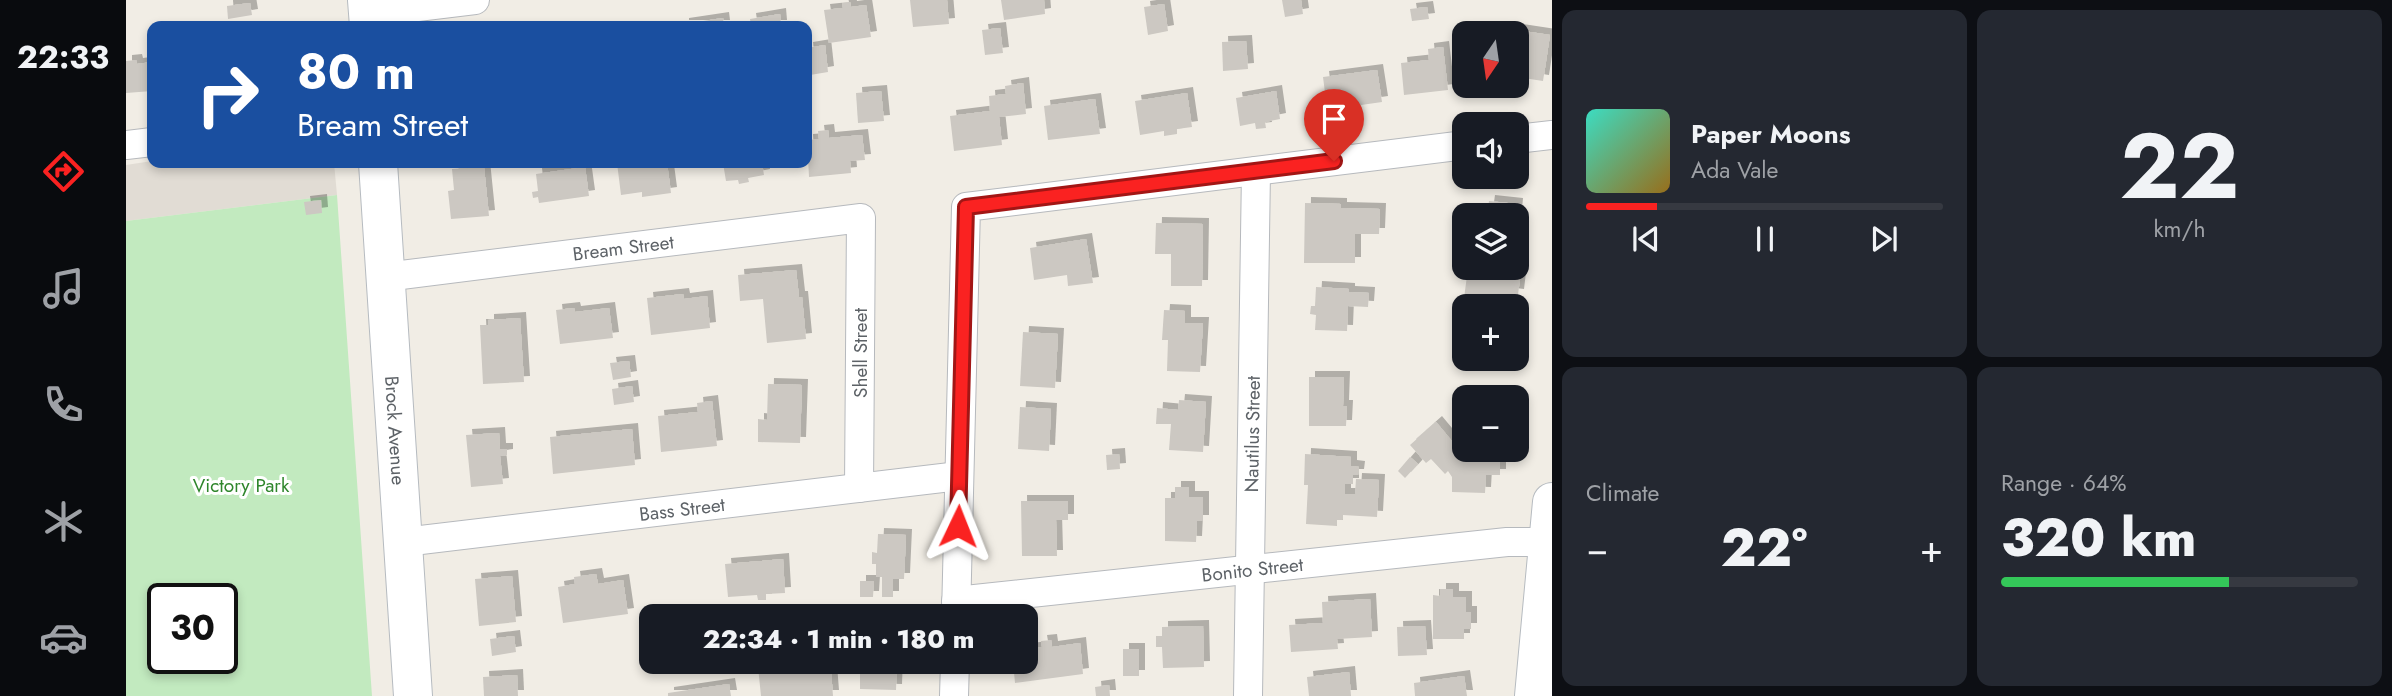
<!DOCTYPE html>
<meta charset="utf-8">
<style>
:root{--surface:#171b24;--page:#242831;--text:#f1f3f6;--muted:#9ea1a6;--line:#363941;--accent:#fa2221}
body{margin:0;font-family:Jost,sans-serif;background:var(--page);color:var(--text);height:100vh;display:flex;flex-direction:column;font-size:26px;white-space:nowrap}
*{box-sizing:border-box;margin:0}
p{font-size:23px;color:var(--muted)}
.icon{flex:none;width:38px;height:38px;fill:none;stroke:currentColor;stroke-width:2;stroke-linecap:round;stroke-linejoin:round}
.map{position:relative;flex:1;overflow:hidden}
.panel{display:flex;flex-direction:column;gap:10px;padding:10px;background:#0d0f14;width:840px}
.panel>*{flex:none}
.hud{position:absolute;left:21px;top:21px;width:665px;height:147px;border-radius:14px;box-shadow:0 4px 10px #0003;background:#1a4fa0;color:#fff;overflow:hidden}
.needle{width:46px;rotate:193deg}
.tools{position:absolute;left:1326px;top:21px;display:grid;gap:14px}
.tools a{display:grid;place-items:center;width:77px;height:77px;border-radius:14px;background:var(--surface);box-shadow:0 4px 10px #0003;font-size:35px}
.speed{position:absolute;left:21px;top:583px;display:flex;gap:14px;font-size:35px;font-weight:700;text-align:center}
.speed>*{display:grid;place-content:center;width:91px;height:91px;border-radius:50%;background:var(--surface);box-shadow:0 4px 10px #0003;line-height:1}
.speed .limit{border:4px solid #111;border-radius:10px;background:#fff;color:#111}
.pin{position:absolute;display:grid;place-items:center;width:60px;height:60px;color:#fff;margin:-72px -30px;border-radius:50% 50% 50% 0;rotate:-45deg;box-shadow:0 0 7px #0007}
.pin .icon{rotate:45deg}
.me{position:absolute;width:77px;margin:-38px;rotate:2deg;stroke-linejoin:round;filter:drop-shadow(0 0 5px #0008)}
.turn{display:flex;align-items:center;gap:24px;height:147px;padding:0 35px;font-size:32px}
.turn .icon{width:91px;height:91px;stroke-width:2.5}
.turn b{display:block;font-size:49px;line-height:60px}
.big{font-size:52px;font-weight:800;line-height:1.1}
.panel .tile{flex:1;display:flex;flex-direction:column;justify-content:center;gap:10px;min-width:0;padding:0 24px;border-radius:14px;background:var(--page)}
.panel .dial{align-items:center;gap:0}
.dial b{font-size:91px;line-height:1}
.song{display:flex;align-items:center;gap:21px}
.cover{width:84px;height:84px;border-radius:10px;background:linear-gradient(135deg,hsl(170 70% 55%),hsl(40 70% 35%))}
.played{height:7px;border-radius:4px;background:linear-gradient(90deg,var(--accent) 20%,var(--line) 20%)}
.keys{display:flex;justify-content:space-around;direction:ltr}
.heat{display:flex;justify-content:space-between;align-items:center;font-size:38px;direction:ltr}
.charge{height:10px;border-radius:5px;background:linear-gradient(90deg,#34c759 64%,var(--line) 0)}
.panel .tiles{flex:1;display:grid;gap:10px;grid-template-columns:repeat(2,1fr)}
.trip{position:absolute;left:513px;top:604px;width:399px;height:70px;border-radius:14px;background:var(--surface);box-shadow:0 4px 10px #0003;font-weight:800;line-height:70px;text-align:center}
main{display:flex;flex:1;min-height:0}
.tabs{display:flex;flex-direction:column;width:126px;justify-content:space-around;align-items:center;background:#090b0e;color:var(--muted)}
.tabs .icon{width:49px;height:49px}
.tabs .active{color:var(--accent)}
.tabs b{font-size:32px;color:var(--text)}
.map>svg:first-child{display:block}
.education{fill:#e1dcd4}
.green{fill:#c2eabf;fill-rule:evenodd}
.building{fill:#ccc8c2;filter:url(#shadow)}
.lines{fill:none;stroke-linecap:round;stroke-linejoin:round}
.minor-casing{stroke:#b6b9bd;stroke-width:30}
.secondary-casing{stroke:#b6bbc0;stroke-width:40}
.minor{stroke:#fff;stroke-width:28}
.secondary{stroke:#fff;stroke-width:38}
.route-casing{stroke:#a21615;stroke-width:18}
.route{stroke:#fa2221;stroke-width:12}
.labels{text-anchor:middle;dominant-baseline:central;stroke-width:6;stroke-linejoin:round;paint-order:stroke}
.street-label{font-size:19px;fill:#5d6267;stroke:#fff}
.park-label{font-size:19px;fill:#2f862c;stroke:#fff}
</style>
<main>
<nav class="tabs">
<b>22:33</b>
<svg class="icon active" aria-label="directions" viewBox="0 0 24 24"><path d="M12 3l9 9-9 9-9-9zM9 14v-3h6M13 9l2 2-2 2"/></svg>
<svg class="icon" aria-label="music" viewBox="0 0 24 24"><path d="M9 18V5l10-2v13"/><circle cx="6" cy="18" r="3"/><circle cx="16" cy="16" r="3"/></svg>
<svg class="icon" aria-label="phone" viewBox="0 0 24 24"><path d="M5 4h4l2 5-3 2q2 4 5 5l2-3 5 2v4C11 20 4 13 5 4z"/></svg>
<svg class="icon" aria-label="climate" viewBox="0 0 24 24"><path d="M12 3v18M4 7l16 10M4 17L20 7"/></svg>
<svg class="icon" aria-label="car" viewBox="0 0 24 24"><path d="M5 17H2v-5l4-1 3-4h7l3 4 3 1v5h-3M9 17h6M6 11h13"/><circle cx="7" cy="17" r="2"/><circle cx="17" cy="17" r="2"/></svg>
</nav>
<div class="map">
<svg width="1426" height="696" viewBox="0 0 1426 696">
<defs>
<filter id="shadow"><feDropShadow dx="6" dy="-6" stdDeviation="0" flood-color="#0004"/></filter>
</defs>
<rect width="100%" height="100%" fill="#f1ede5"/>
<polygon class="education" points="26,161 208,163 211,195 0,221 0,165"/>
<path class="green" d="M211 195 246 696H0V221ZM37 598H96V658H37Z"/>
<g class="building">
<polygon points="784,0 821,0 823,24 787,27"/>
<polygon points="875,0 918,0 919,14 878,20"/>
<polygon points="1156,0 1175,0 1177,14 1159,17"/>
<polygon points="724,2 725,7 740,5 745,37 703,43 698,10 717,8 716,3"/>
<polygon points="124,3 126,15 102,19 101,6"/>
<polygon points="1038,4 1042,31 1022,35 1018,7"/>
<polygon points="1301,7 1303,19 1286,21 1284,9"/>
<polygon points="654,14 655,26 625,26 624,19"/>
<polygon points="597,18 598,26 557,26 557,24"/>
<polygon points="874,28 877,53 859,55 856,30"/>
<polygon points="1391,30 1424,35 1417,81 1391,77"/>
<polygon points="1120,41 1122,69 1097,71 1096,42"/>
<polygon points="699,45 702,72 684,75 681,48"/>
<polygon points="1317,47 1322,90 1278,95 1275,63 1303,60 1302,49"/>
<polygon points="10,60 11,64 26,62 26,91 0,93 0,61"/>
<polygon points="1251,70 1256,102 1228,106 1229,112 1202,116 1197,77"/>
<polygon points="897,83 900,114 873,117 876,145 828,151 824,116 864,111 863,96 880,94 879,86"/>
<polygon points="755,91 758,121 732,123 730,93"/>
<polygon points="1150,91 1154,119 1139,122 1140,128 1130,129 1129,123 1114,126 1110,98"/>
<polygon points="1061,93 1066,127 1051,129 1051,134 1038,136 1038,131 1014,135 1009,101"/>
<polygon points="969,99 974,134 922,140 918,106"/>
<polygon points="702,130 703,138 736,135 739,160 724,161 725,173 683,177 681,140 693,139 692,131"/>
<polygon points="491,163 541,163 545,193 516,197 516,192 495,195"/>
<polygon points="597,163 636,163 638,175 622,178 623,182 613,184 612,180 600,181"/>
<polygon points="358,167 363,216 325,219 322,191 328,190 326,169"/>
<polygon points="459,167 463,196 413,203 412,197 407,198 406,192 412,191 410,174"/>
<polygon points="195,200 196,213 180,215 178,202"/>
<polygon points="1363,201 1391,204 1390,215 1361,215"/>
<polygon points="1179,203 1215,204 1215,208 1254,209 1253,234 1229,234 1229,263 1178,263"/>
<polygon points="1030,223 1077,224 1076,286 1045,286 1045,254 1029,254"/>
<polygon points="960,239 967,283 942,286 941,275 908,280 904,248"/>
<polygon points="1342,268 1383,268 1395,270 1392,295 1384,294 1382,306 1337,306"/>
<polygon points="670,270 673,297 676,297 680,339 641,343 637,299 614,301 612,275"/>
<polygon points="1190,287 1223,289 1223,292 1243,293 1242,307 1222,306 1221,331 1189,330 1190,315 1184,314 1185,306 1189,306"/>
<polygon points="557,294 558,299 581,296 584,328 525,335 521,298"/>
<polygon points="448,308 449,312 483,308 487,338 434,344 430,310"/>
<polygon points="1038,310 1059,311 1059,323 1077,323 1074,372 1041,371 1042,340 1036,340"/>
<polygon points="394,318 398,382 357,384 354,325 362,325 362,320"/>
<polygon points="897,332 932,334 929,388 894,386"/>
<polygon points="503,361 505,377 487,380 484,363"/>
<polygon points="1183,377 1218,377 1217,406 1221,406 1220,426 1183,426"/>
<polygon points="642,384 676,385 674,443 632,442 632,419 641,420"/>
<polygon points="506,386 508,402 488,405 486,389"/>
<polygon points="1053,400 1080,402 1077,452 1043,450 1045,424 1030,424 1031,408 1052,410"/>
<polygon points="586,401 591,446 535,452 532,416 572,412 571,403"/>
<polygon points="894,407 925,409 923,451 892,449"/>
<polygon points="1310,422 1325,440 1339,440 1339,450 1360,450 1359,459 1374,459 1374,475 1360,475 1359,493 1326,492 1326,477 1322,471 1319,474 1305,459 1300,463 1284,445"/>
<polygon points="506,429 509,465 427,474 424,437"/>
<polygon points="373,433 374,449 381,449 381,455 374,456 377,484 345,487 340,435"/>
<polygon points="993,454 994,469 981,470 980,455"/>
<polygon points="1179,454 1225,457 1225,466 1233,467 1232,475 1227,475 1227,484 1219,484 1219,494 1229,494 1230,479 1253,480 1251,517 1217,515 1216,520 1211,520 1211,526 1180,524 1182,485 1178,485"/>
<polygon points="1284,457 1292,464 1279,478 1272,471"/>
<polygon points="1049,487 1063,487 1063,497 1077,497 1077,521 1071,521 1070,542 1039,541 1039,498 1049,498"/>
<polygon points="895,501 942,501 942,520 930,520 931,556 896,556"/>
<polygon points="752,534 780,535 778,579 767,579 767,597 756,597 756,577 750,577 750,564 746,564 746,552 751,553"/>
<polygon points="657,559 659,593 640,594 640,600 632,600 631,595 602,597 599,564"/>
<polygon points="470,574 472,584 497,580 502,614 437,623 432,587 449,584 448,577"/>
<polygon points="386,576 390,622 353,626 349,579"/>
<polygon points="734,581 748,581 747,597 734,597"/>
<polygon points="1314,589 1327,589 1327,597 1340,597 1340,612 1345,612 1345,629 1338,629 1338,639 1307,639 1307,595 1314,596"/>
<polygon points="1244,599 1246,637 1211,639 1212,649 1165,652 1163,625 1197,623 1196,602"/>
<polygon points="1077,626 1078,667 1037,668 1036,647 1030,647 1030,636 1036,636 1036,627"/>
<polygon points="1299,626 1301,655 1272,656 1271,627"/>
<polygon points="388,636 390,652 366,656 364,639"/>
<polygon points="925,640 926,647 954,643 957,674 889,683 887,662 900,662 900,649 916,647 915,641"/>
<rect x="997" y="649" width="16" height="27"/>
<polygon points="734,662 771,662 770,690 734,689"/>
<polygon points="662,664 663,671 687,668 687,673 705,671 707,696 635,696 632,667"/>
<polygon points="1223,672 1225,696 1183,696 1181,677"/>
<polygon points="391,675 392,696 358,696 357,677"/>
<polygon points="1338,676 1341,696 1289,696 1288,683"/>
<polygon points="603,684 605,696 542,696 542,693"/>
<polygon points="983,685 984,696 970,696 969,687"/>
</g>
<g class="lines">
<defs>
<g id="minor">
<polyline points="242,13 349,0"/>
<polyline points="1391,139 1426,135"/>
<polyline points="0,145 26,142"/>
<path id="s1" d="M259 277 735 218 733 488"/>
<path id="s2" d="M278 542 833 476"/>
<path id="s3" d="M830 601 1381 542H1422"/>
<polyline points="830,616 840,207 1339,145"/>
<polyline points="828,696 829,662"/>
<path id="s4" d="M1122 696 1130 171"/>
</g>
<g id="secondary">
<polyline points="241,0 243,26"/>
<path id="s5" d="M252 163 287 696"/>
<polyline points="1408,696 1426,502"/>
</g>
</defs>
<use href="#minor" class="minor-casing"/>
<use href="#secondary" class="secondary-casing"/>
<use href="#minor" class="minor"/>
<use href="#secondary" class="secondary"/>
</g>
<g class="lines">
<defs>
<polyline id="route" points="832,526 840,207 1208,161"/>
</defs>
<use href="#route" class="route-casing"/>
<use href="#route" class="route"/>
</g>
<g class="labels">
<g class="street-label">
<text stroke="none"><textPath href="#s1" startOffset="240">Bream Street</textPath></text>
<text transform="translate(734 353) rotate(-90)">Shell Street</text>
<text stroke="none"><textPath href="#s5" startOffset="268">Brock Avenue</textPath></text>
<text stroke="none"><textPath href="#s4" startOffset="262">Nautilus Street</textPath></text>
<text stroke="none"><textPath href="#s2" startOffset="280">Bass Street</textPath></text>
<text stroke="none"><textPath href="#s3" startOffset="298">Bonito Street</textPath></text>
</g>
<g class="park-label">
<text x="115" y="485">Victory Park</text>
</g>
</g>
</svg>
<div class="tools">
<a><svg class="needle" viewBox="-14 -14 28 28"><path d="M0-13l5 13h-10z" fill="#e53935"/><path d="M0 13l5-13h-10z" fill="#9ea1a6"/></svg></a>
<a><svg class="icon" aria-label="sound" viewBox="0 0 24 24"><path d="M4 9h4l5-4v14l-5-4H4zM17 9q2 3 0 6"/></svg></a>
<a><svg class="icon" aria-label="layers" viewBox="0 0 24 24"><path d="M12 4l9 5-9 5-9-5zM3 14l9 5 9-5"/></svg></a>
<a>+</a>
<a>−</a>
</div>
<div class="speed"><div class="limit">30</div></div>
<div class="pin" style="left:1208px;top:161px;background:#d93025"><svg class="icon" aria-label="arrive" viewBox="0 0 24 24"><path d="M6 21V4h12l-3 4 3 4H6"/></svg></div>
<svg class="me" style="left:832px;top:526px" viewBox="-20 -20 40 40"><path d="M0-17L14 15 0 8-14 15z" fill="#fa2221" stroke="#fff" stroke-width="4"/></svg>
<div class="trip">22:34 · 1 min · 180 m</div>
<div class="hud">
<div class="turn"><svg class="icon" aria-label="right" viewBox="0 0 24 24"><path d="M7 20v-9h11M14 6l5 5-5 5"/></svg><div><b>80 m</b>Bream Street</div></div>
</div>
</div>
<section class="panel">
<div class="tiles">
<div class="tile">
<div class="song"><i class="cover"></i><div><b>Paper Moons</b><p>Ada Vale</p></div></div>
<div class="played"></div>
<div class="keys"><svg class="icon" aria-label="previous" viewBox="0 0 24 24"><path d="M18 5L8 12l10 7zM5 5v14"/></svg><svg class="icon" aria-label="pause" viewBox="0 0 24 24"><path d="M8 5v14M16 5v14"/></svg><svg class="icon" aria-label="next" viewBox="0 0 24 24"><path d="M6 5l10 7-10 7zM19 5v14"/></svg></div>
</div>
<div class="tile dial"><b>22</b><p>km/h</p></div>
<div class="tile"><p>Climate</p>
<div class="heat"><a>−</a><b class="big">22°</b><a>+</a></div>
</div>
<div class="tile"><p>Range · 64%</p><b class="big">320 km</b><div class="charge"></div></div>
</div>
</section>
</main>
